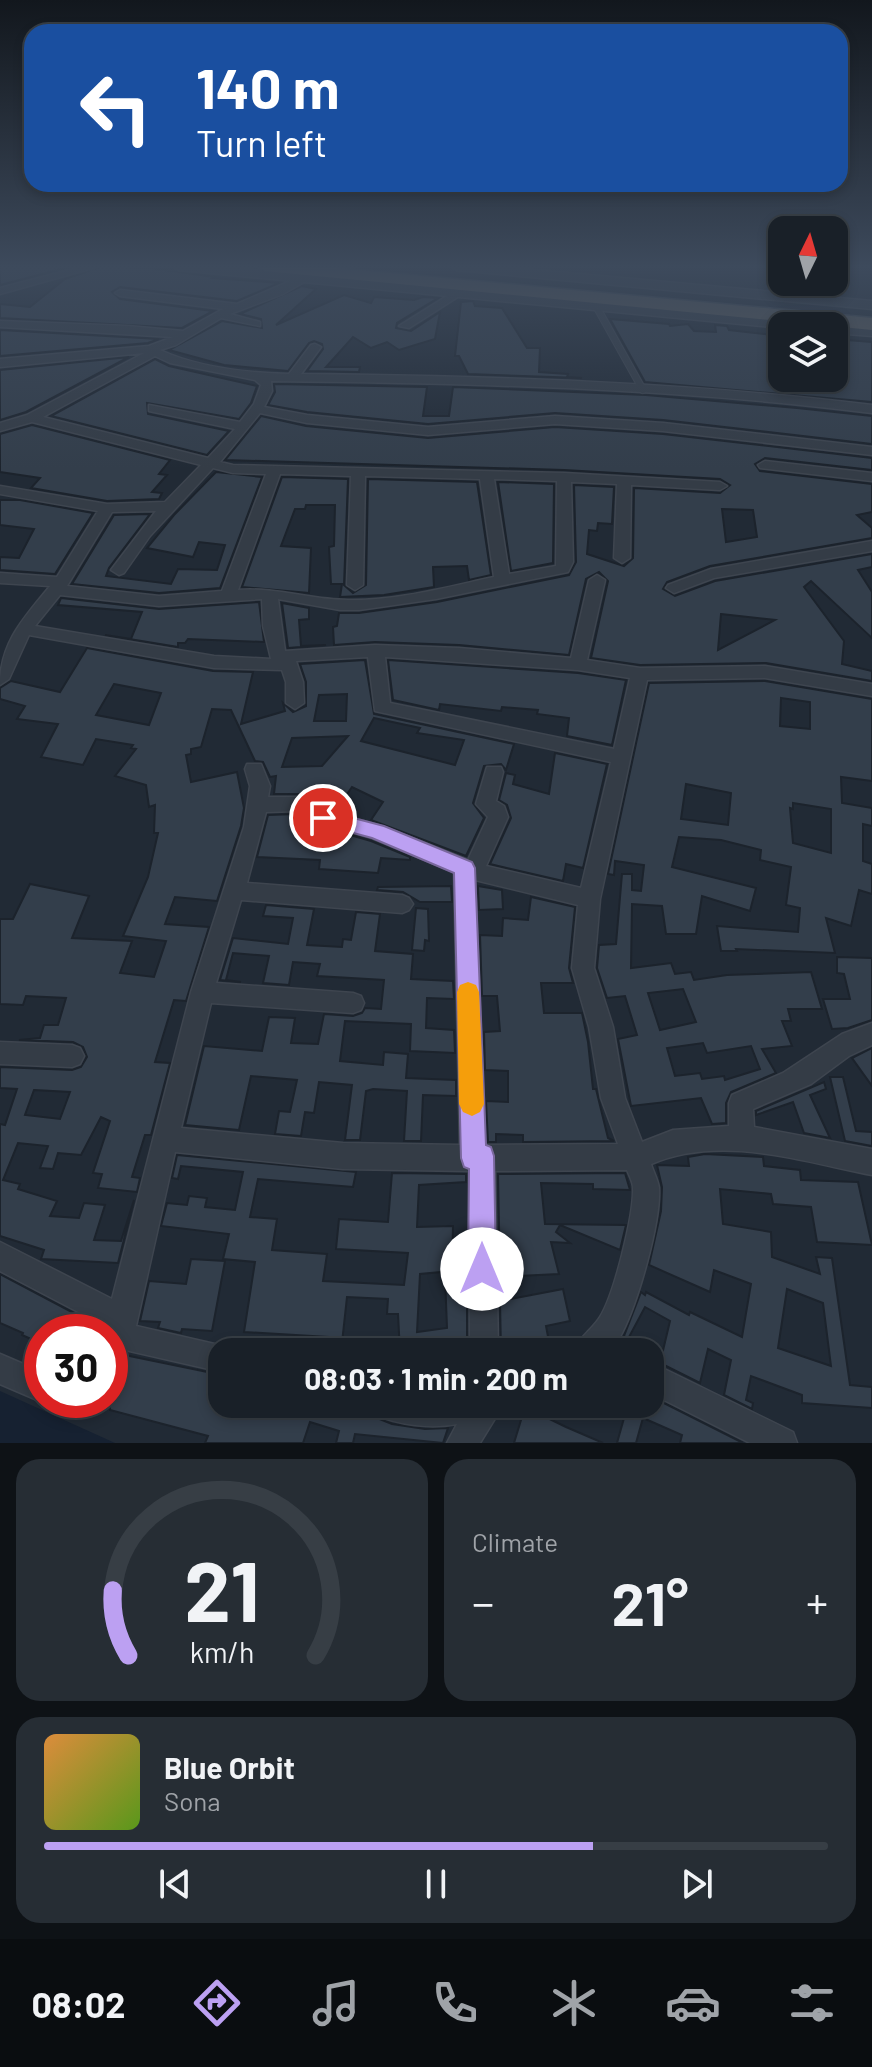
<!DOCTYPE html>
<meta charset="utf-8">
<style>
:root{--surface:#192028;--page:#262d34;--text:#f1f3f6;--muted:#9fa3a8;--line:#373e45;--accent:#bca0f2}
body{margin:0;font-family:Barlow,sans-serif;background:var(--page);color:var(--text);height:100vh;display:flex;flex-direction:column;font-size:30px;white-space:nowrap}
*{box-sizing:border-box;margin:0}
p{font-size:26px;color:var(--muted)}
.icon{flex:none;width:44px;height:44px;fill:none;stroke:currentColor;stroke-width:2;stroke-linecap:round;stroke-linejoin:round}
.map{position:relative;height:1443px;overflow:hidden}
.details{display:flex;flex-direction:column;gap:16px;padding:16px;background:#0e1216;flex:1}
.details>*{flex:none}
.hud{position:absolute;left:24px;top:24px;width:824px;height:168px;border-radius:24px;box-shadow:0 4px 12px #0003,0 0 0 2px var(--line);background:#1a4fa0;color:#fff;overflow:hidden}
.needle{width:52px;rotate:5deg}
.fabs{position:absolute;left:768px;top:216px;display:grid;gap:16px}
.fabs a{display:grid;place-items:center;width:80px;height:80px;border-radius:16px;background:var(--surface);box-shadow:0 4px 12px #0003,0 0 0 2px var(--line);font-size:40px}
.speed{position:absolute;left:24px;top:1314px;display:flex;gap:16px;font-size:40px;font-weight:700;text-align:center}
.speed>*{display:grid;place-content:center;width:104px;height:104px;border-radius:50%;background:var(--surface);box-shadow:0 4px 12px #0003,0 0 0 2px var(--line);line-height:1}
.speed .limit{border:12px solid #d22;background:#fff;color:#111}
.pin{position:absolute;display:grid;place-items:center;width:68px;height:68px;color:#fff;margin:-34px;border:4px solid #fff;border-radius:50%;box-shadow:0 2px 8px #0007}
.me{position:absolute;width:88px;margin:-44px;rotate:0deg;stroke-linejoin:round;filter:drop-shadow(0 0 6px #0008)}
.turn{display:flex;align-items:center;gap:28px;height:168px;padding:0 40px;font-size:36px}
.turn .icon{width:104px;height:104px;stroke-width:2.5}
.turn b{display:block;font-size:56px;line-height:68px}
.big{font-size:60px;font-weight:700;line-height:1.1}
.details .widget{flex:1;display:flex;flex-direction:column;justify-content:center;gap:12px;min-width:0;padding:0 28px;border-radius:24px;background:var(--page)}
.details .dial{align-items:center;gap:0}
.dial svg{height:208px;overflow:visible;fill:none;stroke:var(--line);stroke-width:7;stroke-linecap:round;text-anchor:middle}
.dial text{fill:var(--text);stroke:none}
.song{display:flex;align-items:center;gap:24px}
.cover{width:96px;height:96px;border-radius:12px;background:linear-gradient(135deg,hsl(30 70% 55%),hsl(90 70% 35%))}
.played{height:8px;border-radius:4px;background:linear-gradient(90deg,var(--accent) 70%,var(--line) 70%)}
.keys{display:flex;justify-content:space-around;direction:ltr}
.heat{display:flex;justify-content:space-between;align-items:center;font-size:44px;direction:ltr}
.details .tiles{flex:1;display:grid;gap:16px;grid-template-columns:1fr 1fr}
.widget:last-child{grid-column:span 2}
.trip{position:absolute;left:208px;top:1338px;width:456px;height:80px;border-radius:24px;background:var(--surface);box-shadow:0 4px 12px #0003,0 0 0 2px var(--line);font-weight:700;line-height:80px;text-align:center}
.tabs{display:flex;height:128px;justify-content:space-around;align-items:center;background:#0a0d10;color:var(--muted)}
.tabs .icon{width:56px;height:56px}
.tabs .on{color:var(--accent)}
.tabs b{font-size:36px;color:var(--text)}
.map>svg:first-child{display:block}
.water{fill:#162131}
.building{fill:#333e4b;stroke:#1c232c;stroke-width:2;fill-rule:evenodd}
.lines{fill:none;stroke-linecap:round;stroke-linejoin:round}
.service-casing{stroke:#3e454f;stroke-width:8}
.minor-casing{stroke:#3e454f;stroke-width:3}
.tertiary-casing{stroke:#3e454f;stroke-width:3}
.trunk-casing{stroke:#3f4750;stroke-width:3}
.service{stroke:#343c46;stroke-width:6}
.minor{fill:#343c46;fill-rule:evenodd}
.tertiary{fill:#343c46;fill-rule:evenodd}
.trunk{fill:#5e5e5c;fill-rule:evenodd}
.route{fill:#bca0f2;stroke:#7a689d;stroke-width:2}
.slow{fill:#f59e0b}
</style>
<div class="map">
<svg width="872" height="1443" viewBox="0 0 872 1443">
<rect width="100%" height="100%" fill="#212a35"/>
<polygon class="water" points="0,1391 115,1443 0,1443"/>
<g class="building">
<polygon points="0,266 65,266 65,268 0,285"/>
<polygon points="103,266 150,268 215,277 213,278 279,283 237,301 120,287 112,292 120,299 213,311 182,328 0,318 0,304 30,307 65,279"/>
<polygon points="302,286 316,289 276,325 344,295 371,303 374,297 414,300 423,297 438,298 397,323 396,328 411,331 440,312 435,339 399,350 387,342 371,348 353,337 326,367 360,367 359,372 307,371 323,349 322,344 314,341 309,343 288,371 224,365 169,350 222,321 262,328 261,319 240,314"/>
<polygon points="473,301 475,306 502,308 527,348 540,348 539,372 568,374 567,377 582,378 468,374 459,356 455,356 461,302"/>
<polygon points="610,319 669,324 670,326 688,324 694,331 716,332 715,325 727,326 729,330 782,336 782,378 834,378 834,370 846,367 834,358 834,339 872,342 872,402 645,382"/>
<polygon points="0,330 159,339 148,343 0,356"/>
<polygon points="129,357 26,412 0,420 0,370"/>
<polygon points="155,359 169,366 257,386 251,403 239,419 147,403 148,414 229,431 207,455 51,416"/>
<polygon points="274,384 427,387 423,416 449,416 453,387 646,395 797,408 872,416 872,444 663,420 555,413 428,424 307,412 268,405 275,392"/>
<path d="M261 416 306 426 428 438 555 427 663 434 872 458V470L765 458 755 464 760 471 872 484V512L857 515 872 528V538L710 566 667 582 663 589 675 596 715 581 872 554V567L858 570 872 592V638L811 581 804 587 844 641 842 664 872 671V681L766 663 640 665 591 658 608 581 599 572 586 579 569 655 459 645 375 642 334 645 333 627 337 626 339 613H359L437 602 569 575 576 562 574 485 614 487 612 524 598 523 597 531 589 530 587 554 624 566 633 558 634 488 720 493 730 485 720 479 564 470 225 460ZM722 509 753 510 757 537 726 542ZM721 614 775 620 718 650Z"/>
<polygon points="32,425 170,460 159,474 167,475 152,492 162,493 159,499 107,501 31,488 40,478 0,472 0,434"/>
<polygon points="216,472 262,477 220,588 159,593 72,584 114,515 150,514 109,568 106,576 171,584 178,569 217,570 225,545 199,542 193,557 147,548 174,515"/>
<polygon points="282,477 348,479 344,585 353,593 366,585 368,479 477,482 491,575 469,580 467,566 433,567 434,587 384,595 340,597 342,584 331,584 329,547 334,546 335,505 306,505 305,509 295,509 281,546 311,548 309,593 242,587"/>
<polygon points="498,482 554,484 553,563 511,571"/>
<polygon points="0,500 20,500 93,513 55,574 0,570 0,557 19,558 34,529 0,525"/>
<polygon points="61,598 159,609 259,602 264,642 188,639 185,643 178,643 178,647 105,635 131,639 142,612 58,605"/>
<polygon points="282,603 309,608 309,619 299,620 301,646 326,645 288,648"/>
<path d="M87 648 213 671 253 672 241 724 285 711 283 703 293 712 306 706V682L300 664 365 660 374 714 514 744 506 770 501 764 484 766 473 803 484 818 466 856 371 820 383 802 352 787 336 810 320 805 302 794H274L276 776 270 777 263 762 255 761 231 710 212 709 201 747 191 749V754L186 755 191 782 237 772 244 808 241 826 217 901 175 897 165 924 209 927 186 1001 174 1000 155 1062 170 1063 151 1135H145L132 1177 140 1178 137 1192 98 1188 102 1174 93 1173 110 1121 101 1117 81 1155 58 1153 53 1169 40 1168 48 1146 18 1143 3 1180 20 1184 18 1189 57 1201 50 1216 79 1218 84 1203 105 1205 94 1240 121 1241 134 1200 118 1263 41 1259 44 1250 0 1236V1124L5 1125 17 1089 0 1088V1067L72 1070 81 1067 87 1057 83 1047 73 1042 19 1040 40 1038 44 1025H58L66 998 26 996 23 1005 0 1004V919H13L30 884 89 896 72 938 132 941 120 973 154 977 166 941 123 936 148 877 158 833H154L155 805 149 807 146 785 115 776 136 749 131 748 133 745 96 739 83 765 41 757 58 724 17 719 25 706 0 699V688L11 681 60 692ZM114 684 161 693 149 725 96 715ZM347 694 346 721H314L319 695ZM374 718 420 728 417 733 464 740 455 765 361 741ZM348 736 322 766 282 767 292 738ZM34 1090 70 1092 60 1119 25 1115Z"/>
<polygon points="388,660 578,673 626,680 612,745 567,736 569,718 537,714 538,710 502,707 501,711 440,704 439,710 393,700"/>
<path d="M765 681 872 699V781L841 777 842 803 872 808V826L863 824V861L872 864V894L859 890 851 926 826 918 835 953 736 949 737 951H721L717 926 798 932 800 908 786 905 791 867 760 860 761 850 721 840 679 837 672 867 756 888 750 911 702 896 696 934H666L662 906 632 904 631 968 671 963 675 974 691 972 694 980 727 975 811 972 822 1009H788L791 1021H782L792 1046 762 1049 776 1073 731 1092 726 1103V1123L712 1124 701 1098 631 1106 618 1039 637 1035 625 996 607 998 597 968 599 945 616 944 622 874H632V890L641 891 644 865 615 861 614 875 608 874 649 683ZM781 698 810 702V729L780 726ZM686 784 731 793 728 825 681 819ZM793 803 831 809V853L793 843 790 808 793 809ZM683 989 696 1022 660 1030 648 993ZM703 1043 707 1053 751 1046 760 1069 725 1080 724 1076 702 1079 700 1073 675 1076 667 1048Z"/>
<polygon points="555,753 607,764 583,868 566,864 563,881 490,864 511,818 507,805 499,800 506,773 515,775 513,784 549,794"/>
<polygon points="297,814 305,822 371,841 410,857 410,860 381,858 378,873 319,869 320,860 257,857 268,815"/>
<polygon points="451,886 452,902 420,902 403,892 377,890 378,887"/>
<polygon points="478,886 502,890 503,909 479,910"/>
<polygon points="531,897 575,907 569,968 573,983 541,983 544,1013 582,1013 588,1042 593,1089 596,1089 608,1138 614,1141 523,1142 523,1135 496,1134 496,1142 488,1142 486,1101 508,1102 508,1071 485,1070 484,1032 500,1031 497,996 482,996 480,935 502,936 503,918 528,920"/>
<polygon points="266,905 314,909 307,945 342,947 343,939 351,940 356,912 380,914 375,951 413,954 411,979 453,981 454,999 427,998 426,1028 454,1030 455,1053 410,1051 411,1024 345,1021 340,1061 383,1065 384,1052 408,1054 406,1078 456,1080 456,1096 423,1095 421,1141 404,1141 407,1091 373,1089 366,1091 360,1140 345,1140 352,1085 319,1082 314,1113 305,1112 301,1136 275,1134 279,1111 290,1112 297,1080 251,1076 239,1130 185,1125 204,1046 262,1051 269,1017 295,1018 291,1043 318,1044 324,1014 353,1016 362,1013 365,1008 381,1009 384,980 317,976 320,964 293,962 289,985 263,983 269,956 233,953 226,980 241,982 220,980 233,938 288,944 293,918 263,916"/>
<polygon points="416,908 428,909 429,941 425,940 424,951 412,950"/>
<polygon points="837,957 872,958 872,1020 848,1028 832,1029 823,999 850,999 844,974 837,973"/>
<polygon points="872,1048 872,1086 852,1058"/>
<polygon points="830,1077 843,1077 856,1131 872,1132 872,1146 845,1141"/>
<polygon points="824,1082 826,1089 810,1095 830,1138 804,1133 793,1102 756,1115 756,1111"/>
<path d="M705 1154 763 1157 764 1166 800 1170 801 1180 858 1182 872 1245 817 1242 811 1207 773 1204 771 1194 720 1189 723 1224 771 1232 772 1257 820 1274 816 1257 832 1258 850 1385 872 1387V1408L802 1403V1395L751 1376 746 1400 753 1403 752 1409 724 1395 731 1360 708 1349 700 1383 660 1363 670 1321 645 1307 628 1339 624 1336 641 1292 645 1295 646 1292 689 1315 690 1312 742 1337 751 1284 714 1270 710 1292 649 1265 661 1211 662 1187 657 1165 689 1166 688 1157ZM787 1289 823 1303 831 1366 778 1348Z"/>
<polygon points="177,1155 356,1172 353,1187 258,1179 250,1217 277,1219 272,1250 327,1254 323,1281 404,1285 408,1253 336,1249 339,1219 388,1222 392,1173 466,1174 466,1182 419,1185 417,1227 453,1226 452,1271 420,1274 417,1332 447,1328 445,1276 467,1274 467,1352 456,1352 456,1343 429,1347 428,1352 400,1352 398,1314 387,1314 388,1299 347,1297 341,1352 326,1352 328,1337 244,1332 255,1262 223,1259 229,1234 161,1226 167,1203 187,1205 189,1196 207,1198 205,1207 235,1210 243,1172 181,1166 178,1179 172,1178"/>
<polygon points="625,1173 630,1190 593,1189 593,1184 541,1183 545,1224 626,1225 620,1250 560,1225 556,1232 570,1243 551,1242 559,1274 500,1277 498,1174"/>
<polygon points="191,1259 225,1261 212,1331 182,1329 181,1333 158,1328 160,1322 140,1321 149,1281 186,1284"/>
<polygon points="0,1274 104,1329 105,1332 42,1332 42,1344 22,1335 23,1333 0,1323"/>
<polygon points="563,1289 570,1321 546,1326 551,1352 501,1352 500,1301"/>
<polygon points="110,1352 222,1375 222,1404 342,1404 392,1424 425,1429 448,1428 443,1443 355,1434 353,1443 336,1443 339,1431 310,1422 303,1443 205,1443 208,1436 110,1410"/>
<polygon points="650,1396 743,1443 680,1443 682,1435 643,1418 636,1443 617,1443 626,1411 610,1404 650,1404"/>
<polygon points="525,1407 566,1427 603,1443 514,1443"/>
</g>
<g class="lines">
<defs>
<polyline id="service" points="596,306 643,390"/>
<g id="minor">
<polygon points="85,266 100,266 0,294 0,288"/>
<path d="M302 276 311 278 283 294 230 314 260 322V326L221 318 176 345 160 350C197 367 248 373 289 374L311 345 315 344 321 347 301 374C492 376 683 382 872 405V413C673 388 470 383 271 381L272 391 264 407 307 415 428 427 555 416 663 423 872 447V455L663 431 555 424 428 435 307 423 260 413 220 462 233 465 564 473 720 482 727 486 720 490 631 485 630 558 622 563 614 558 617 484 571 482 573 562 568 572 436 599 359 610H340L278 599 285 651 375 645 459 648 571 658 589 580 597 575 605 580 587 660 640 668 765 666 872 684V696L765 678 647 680 600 899 594 968 613 1027 625 1098 642 1142 673 1130 729 1126V1103L732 1095 783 1073 842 1034 872 1023V1045L849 1056 811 1084 753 1109 754 1127 872 1149V1175C800 1161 721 1134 651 1164 653 1171 658 1180 659 1188 661 1222 638 1302 622 1333 619 1340 612 1346 606 1352H573C579 1337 592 1330 600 1317 614 1295 634 1215 633 1188 633 1182 629 1175 627 1170L495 1171 498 1352H470L469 1171 343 1169 175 1152 136 1326 232 1348 234 1352H222V1372L112 1347 107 1327 0 1271V1242L112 1299 191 992 244 827 250 786 245 769 247 764H261L270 786 268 797H302L319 808 384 827 468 860 488 817 476 804 487 767H501L503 772 496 801 504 806 508 817 486 866 581 888 611 762 375 711 368 657 296 661 303 682 304 703 295 709 286 703V682L282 670 214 668 29 635 9 679 0 685C0 642 24 618 50 586L0 583V573L57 577 98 511 0 494V486L107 504 165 502 201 465 32 422 0 431V423L27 415 144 353 0 367V359L149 346 173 337 0 327V321L128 326 183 331 223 309 120 296 115 293 120 290 237 304ZM155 356 170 363 255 380 261 385 254 404 240 422 149 405V411L235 429 208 458 43 417ZM213 468 233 473 266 474 222 591 159 596 67 586 112 512 156 511 111 570 119 575 124 573 150 536ZM280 474 351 476 347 585 355 590 363 585 365 476 480 479 494 577C447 587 396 601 348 600 311 600 277 587 238 590ZM494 479 557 481 556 566 509 574ZM60 595 159 606 262 599 263 626 271 659 214 656 35 626ZM385 657 578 670 630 678 614 749 390 703ZM298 811 306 819 372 838 454 872 460 1145 343 1143 181 1128 211 1003 353 1013 361 1010 364 1003 361 996 353 993 216 983 241 900 402 913 409 910 413 904 409 898 402 895 247 883 266 812ZM475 880 578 905 572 968 589 1027 601 1098 618 1144 485 1145Z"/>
<polygon points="455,291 464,293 409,328 399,326"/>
<polygon points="765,461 872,473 872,481 760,468 758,465"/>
<polygon points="872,541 872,551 714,578 674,593 666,588 668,585 711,569"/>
<polygon points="0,1042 72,1045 80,1048 84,1056 80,1064 72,1067 0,1064"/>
<polygon points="0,1354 42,1372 42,1400 46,1400 42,1402 0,1384"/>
<polygon points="650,1362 793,1432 797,1443 750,1443 650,1393"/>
<polygon points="57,1400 88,1400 83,1410 73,1415 62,1410"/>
<path d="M368 1404H504L480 1443H447L457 1424C430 1429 398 1425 373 1414Z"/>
</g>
<g id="tertiary">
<polygon points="172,266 212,266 805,322 812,326 782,328 178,270"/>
<polygon points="450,266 491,266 872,301 872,309 456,270"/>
<polygon points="834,325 872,328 872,336 834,333 834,326 829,326"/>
</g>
<polygon id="trunk" points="256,266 314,266 872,318 872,330 265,271"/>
</defs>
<use href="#service" class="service-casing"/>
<use href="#minor" class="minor-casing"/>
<use href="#tertiary" class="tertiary-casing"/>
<use href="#trunk" class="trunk-casing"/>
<use href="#service" class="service"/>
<use href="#minor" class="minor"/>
<use href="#tertiary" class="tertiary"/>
<use href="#trunk" class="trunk"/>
</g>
<linearGradient id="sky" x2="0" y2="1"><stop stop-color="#12171d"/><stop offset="0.57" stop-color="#3d4a5c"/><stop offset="1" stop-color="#3d4a5c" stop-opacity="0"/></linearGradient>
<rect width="872" height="468" fill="url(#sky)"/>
<polygon class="route" points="323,810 384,826 472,862 475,868 486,1145 491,1147 494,1156 496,1269 492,1279 482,1283 472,1279 468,1269 469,1169 464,1167 461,1158 454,873 372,838 316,823 313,818 316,812"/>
<polygon class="slow" points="468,982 476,985 479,992 484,1104 480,1112 472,1116 463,1112 459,1104 457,992 460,985"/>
</svg>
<div class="fabs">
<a><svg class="needle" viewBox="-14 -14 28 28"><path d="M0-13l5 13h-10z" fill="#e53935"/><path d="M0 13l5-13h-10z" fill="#9fa3a8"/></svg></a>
<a><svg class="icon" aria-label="layers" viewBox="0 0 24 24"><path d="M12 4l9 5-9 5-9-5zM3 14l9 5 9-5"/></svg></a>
</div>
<div class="speed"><div class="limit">30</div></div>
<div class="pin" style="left:323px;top:818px;background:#d93025"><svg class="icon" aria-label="arrive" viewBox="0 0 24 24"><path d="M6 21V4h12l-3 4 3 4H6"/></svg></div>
<svg class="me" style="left:482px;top:1269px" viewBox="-20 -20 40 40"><circle r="19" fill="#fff"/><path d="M0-13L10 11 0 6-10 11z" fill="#bca0f2"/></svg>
<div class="trip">08:03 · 1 min · 200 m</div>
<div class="hud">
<div class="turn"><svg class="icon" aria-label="left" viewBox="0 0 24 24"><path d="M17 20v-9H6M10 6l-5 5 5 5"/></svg><div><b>140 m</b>Turn left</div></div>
</div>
</div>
<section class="details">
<div class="tiles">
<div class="widget dial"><svg viewBox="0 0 100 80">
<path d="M14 69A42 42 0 1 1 86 69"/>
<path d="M14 69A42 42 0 0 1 8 44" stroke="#bca0f2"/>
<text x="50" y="56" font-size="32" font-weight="700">21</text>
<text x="50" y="72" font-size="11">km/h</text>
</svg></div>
<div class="widget"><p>Climate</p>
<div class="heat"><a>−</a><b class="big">21°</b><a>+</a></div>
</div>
<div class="widget">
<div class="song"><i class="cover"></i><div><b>Blue Orbit</b><p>Sona</p></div></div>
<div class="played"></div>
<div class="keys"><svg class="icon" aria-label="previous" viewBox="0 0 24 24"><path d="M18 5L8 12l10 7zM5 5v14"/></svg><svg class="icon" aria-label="pause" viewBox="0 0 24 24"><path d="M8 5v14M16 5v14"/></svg><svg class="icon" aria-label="next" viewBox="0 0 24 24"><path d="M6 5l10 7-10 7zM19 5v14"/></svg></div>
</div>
</div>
</section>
<nav class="tabs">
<b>08:02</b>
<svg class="icon on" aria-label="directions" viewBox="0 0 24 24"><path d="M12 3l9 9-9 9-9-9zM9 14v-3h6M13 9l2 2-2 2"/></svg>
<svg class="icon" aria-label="music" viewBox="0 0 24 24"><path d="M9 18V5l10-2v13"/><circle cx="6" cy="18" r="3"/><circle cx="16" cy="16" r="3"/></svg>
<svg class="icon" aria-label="phone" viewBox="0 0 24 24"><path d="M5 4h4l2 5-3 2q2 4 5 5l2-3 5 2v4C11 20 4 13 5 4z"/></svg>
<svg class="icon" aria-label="climate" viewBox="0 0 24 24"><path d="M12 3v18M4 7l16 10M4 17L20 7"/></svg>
<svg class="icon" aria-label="car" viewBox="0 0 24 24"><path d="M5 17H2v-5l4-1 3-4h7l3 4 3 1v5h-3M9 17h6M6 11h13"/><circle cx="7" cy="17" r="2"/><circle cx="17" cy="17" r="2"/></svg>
<svg class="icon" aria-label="filters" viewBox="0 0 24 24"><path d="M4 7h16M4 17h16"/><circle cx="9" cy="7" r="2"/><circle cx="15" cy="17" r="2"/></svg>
</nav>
